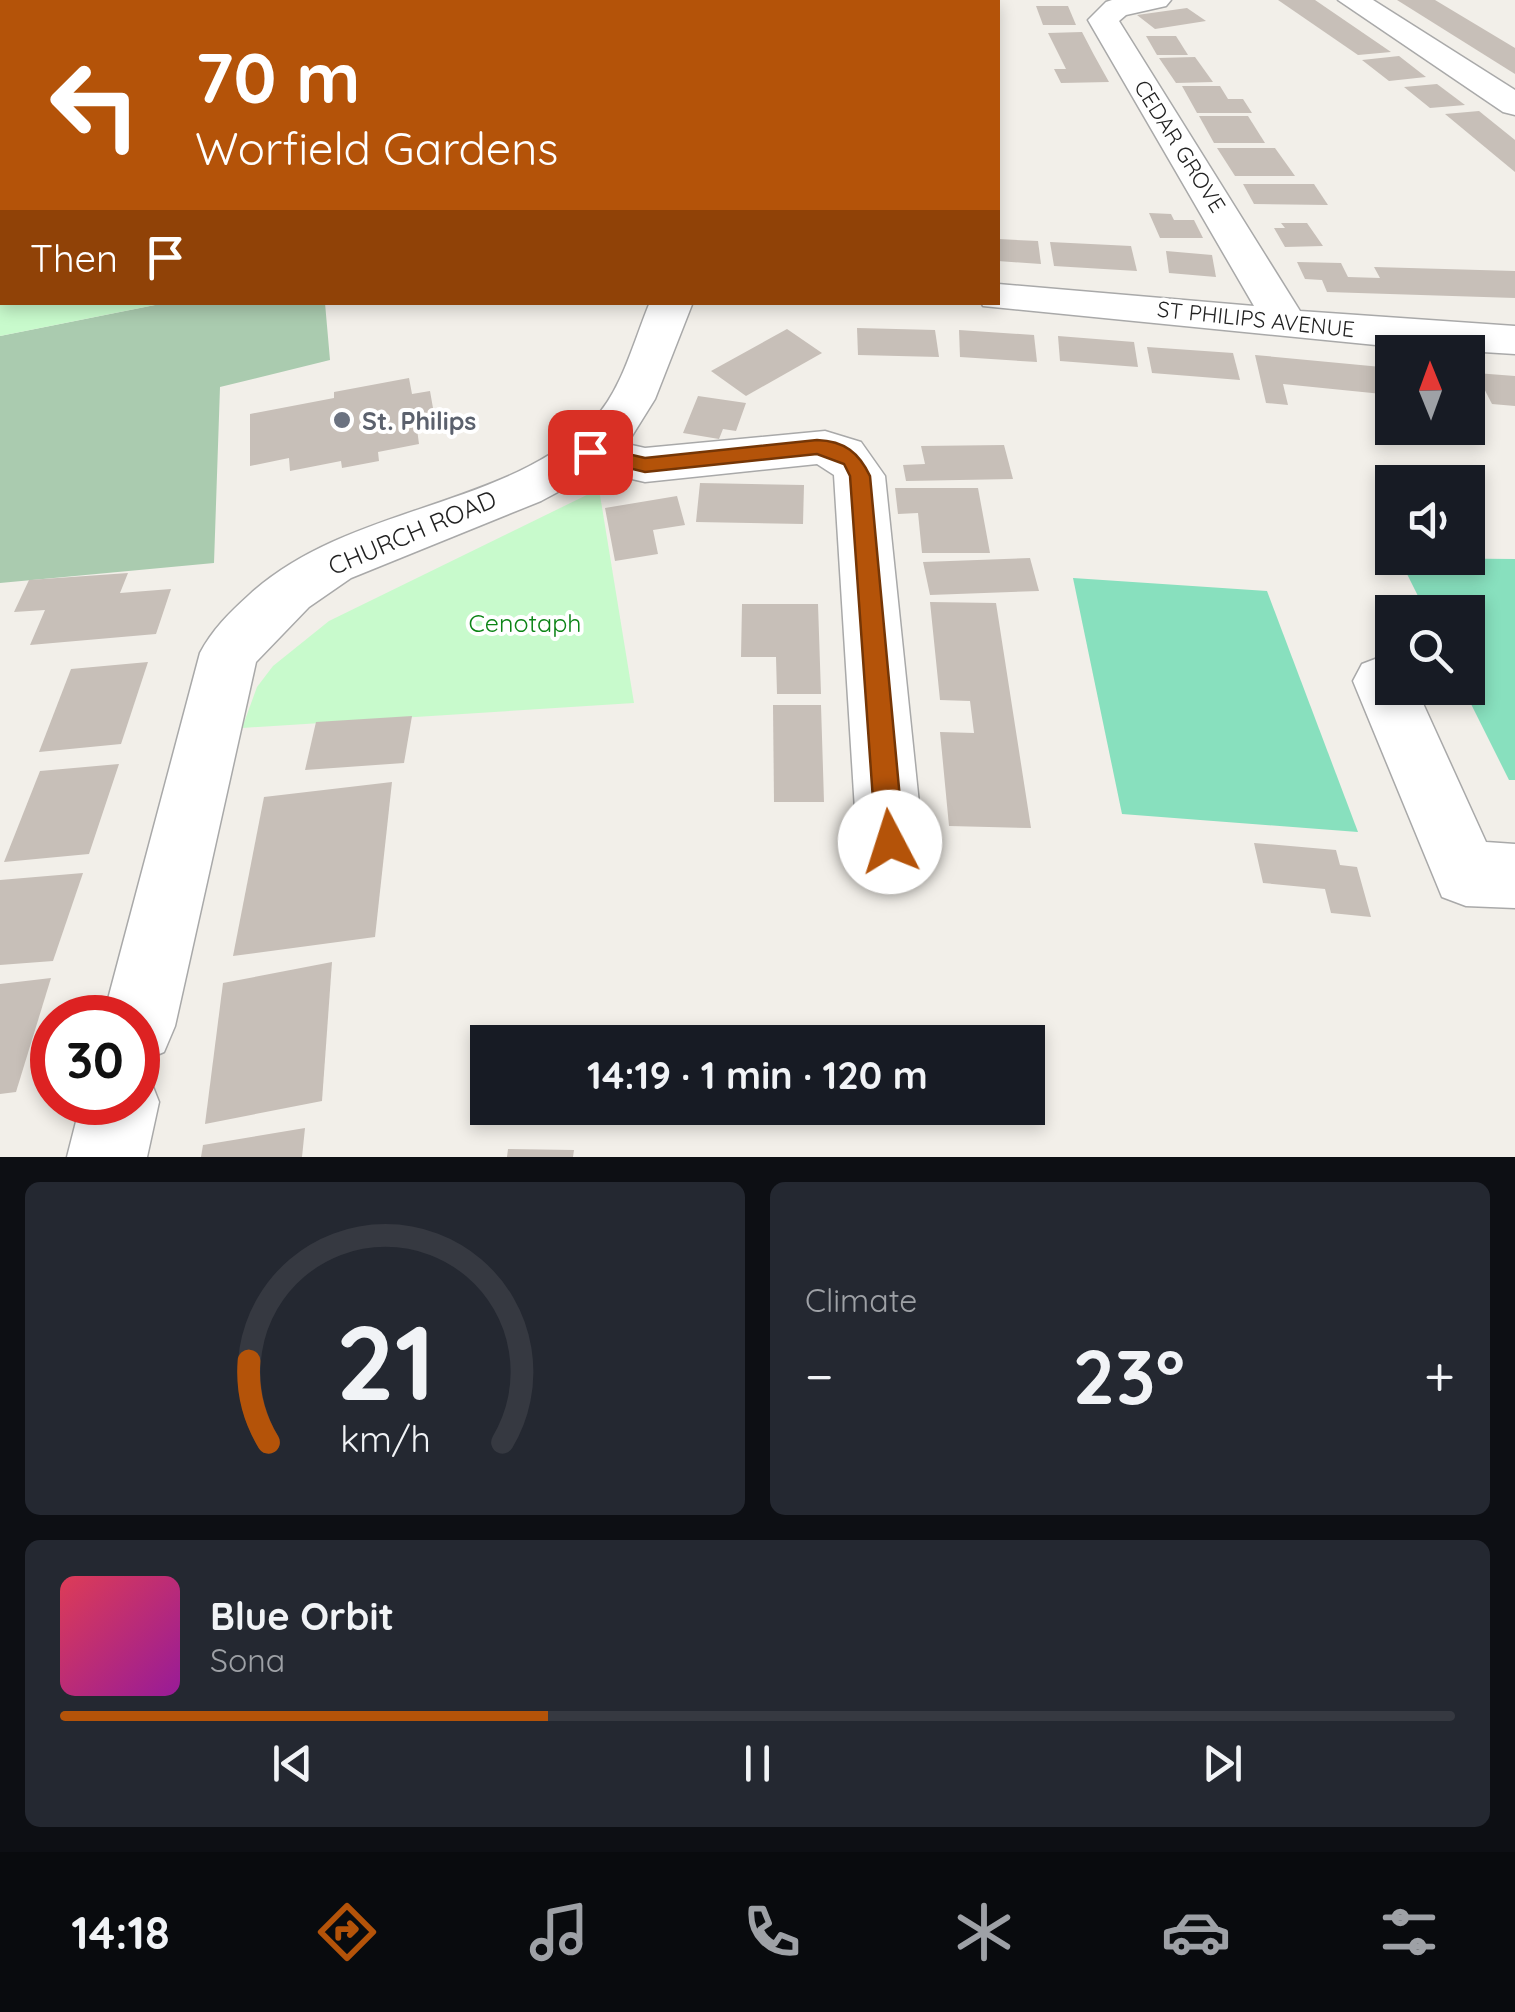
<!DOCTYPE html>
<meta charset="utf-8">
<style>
:root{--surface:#171b24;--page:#242831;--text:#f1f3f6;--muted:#9ea1a6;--line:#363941;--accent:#b45309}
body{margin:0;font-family:Quicksand,sans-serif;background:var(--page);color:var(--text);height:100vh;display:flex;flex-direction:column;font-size:38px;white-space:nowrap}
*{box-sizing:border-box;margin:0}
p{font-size:32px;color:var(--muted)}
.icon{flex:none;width:55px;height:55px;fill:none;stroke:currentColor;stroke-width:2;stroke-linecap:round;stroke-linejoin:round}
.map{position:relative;height:1157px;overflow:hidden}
.panel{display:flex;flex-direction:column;gap:25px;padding:25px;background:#0d0f14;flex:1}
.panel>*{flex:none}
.top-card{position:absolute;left:0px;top:0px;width:1000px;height:305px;box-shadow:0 5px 15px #0003;background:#b45309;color:#fff;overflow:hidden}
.needle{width:65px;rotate:359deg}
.tools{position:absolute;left:1375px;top:335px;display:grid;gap:20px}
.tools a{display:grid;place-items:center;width:110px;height:110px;border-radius:0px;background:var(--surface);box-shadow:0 5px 15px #0003;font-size:50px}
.speed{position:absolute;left:30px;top:995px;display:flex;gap:20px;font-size:50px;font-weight:700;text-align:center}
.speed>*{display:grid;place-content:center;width:130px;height:130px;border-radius:50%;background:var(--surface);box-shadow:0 5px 15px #0003;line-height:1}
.speed .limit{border:15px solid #d22;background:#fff;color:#111}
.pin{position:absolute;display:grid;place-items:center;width:85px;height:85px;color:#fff;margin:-42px;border-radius:20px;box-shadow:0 5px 15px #0006}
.me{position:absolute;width:110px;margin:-55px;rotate:355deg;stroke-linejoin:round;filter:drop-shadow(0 0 8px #0008)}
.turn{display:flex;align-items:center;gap:35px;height:210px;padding:0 30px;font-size:45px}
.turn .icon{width:130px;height:130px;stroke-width:2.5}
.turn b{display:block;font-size:70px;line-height:85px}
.then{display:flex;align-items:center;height:95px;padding:0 30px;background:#0003;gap:20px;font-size:38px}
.big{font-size:75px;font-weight:700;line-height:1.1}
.panel .widget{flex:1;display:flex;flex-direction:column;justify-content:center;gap:15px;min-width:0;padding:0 35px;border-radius:15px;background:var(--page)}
.panel .dial{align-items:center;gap:0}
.dial svg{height:260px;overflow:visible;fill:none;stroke:var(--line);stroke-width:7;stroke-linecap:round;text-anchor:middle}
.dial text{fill:var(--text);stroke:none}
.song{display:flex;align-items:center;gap:30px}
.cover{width:120px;height:120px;border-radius:15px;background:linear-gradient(135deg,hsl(350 70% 55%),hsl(300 70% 35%))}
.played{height:10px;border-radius:5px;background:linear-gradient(90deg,var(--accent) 35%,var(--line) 35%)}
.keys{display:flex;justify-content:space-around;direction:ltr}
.heat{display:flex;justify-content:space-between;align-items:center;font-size:55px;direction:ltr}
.panel .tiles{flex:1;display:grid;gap:25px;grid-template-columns:1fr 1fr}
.widget:last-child{grid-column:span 2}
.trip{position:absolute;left:470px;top:1025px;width:575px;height:100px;border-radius:0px;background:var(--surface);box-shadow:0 5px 15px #0003;font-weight:700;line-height:100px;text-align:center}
.tabs{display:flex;height:160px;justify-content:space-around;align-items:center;background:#090b0e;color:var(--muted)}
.tabs .icon{width:70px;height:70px}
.tabs .active{color:var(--accent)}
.tabs b{font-size:45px;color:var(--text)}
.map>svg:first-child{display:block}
.cemetery{fill:#aacbaf}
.park{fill:#c8facc}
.pitch{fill:#88e0be}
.building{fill:#c7bfb8}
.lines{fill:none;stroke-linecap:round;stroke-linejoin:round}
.minor-casing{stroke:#a9a9a9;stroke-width:3}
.minor{fill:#fff;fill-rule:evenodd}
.route{fill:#b45309;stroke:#753606;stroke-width:2.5}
.worship-dot{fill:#6b7280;stroke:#fff;stroke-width:4}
.labels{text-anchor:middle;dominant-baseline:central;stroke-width:8;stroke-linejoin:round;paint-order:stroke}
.far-street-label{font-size:22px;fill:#222;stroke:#fff}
.worship-label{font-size:25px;font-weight:bold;fill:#5b616d;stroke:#fff;text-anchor:start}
.street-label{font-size:25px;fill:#222;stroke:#fff}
.park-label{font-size:25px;fill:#0c8416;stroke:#fff}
</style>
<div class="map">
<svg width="1515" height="1157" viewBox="0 0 1515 1157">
<rect width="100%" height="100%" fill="#f2efe9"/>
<polygon class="cemetery" points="165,303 325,303 330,360 220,387 214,563 0,583 0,336"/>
<g class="park">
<polygon points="0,154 2,302 165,303 0,336"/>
<polygon points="599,489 634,703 242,728 257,687 273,666 329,621"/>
</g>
<g class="pitch">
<polygon points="1399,558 1515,559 1515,780 1509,780 1463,688 1468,688 1468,612 1426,612"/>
<polygon points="1073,578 1267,591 1358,832 1122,814"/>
</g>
<g class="building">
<polygon points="1278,0 1315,0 1391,52 1358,55"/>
<polygon points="1397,0 1435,0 1515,48 1515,74"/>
<polygon points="1036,6 1068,6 1076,25 1043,25"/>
<polygon points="1187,8 1206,21 1155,29 1137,15"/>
<polygon points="1082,32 1094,55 1109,82 1061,83 1054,69 1066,69 1048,33"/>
<polygon points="1146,36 1176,36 1188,55 1157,55"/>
<polygon points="1399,56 1426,77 1389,81 1362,60"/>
<polygon points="1195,57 1213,82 1176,83 1159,58"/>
<polygon points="1437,84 1465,105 1430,108 1404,87"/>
<polygon points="1182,86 1220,86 1228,99 1243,99 1252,113 1197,113"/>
<polygon points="1479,111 1515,140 1515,172 1445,114"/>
<polygon points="1199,116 1248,116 1265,143 1214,143"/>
<polygon points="1217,148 1275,148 1295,176 1235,176"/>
<polygon points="1243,184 1314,184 1328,205 1254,204"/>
<polygon points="1149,213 1171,214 1174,220 1194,220 1203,238 1160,238"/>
<polygon points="1281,223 1307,223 1323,246 1285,247 1274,228 1285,228"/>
<polygon points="998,239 1038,241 1041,264 998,261"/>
<polygon points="1050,242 1131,246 1137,271 1054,266"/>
<polygon points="1166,251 1212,255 1216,277 1169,273"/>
<polygon points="1297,262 1341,263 1348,277 1380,278 1374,267 1515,271 1515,298 1327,292 1322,280 1305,279"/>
<polygon points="857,328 935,330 939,357 858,355"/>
<polygon points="787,329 822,353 746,396 711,371"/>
<polygon points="959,330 1034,335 1037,362 960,357"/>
<polygon points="1058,336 1134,342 1138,367 1060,361"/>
<polygon points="1147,347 1233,353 1240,380 1152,373"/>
<polygon points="1255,355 1392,368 1392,395 1283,384 1288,405 1266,403"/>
<polygon points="1476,373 1515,376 1515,406 1492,404"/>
<polygon points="409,378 412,394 430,391 436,425 417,429 419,444 378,452 379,461 342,468 341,461 290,471 289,458 250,466 250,414 334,398 334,392"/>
<polygon points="698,396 746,403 736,431 723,429 719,439 683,433"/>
<polygon points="1004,445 1013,479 906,481 903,465 925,464 921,446"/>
<polygon points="700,483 804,485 803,524 696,522"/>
<polygon points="895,488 978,488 990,553 922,553 918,513 898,514"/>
<polygon points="677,496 685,525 653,530 658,554 615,561 605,508"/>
<polygon points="1030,558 1039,591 930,595 923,562"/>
<polygon points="128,573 120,593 171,589 156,634 30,645 45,610 14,612 29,580"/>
<polygon points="930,602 996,603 1031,828 949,826 940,732 974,733 970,701 940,700"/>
<polygon points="742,604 818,604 821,694 777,694 776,657 741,657"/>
<polygon points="148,662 121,744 39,752 71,669"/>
<polygon points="773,705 821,705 824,802 774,802"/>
<polygon points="412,716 404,763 305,770 316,722"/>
<polygon points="119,764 89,854 4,862 40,771"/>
<polygon points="392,782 375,937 233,956 264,797"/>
<polygon points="1254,843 1336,850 1340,865 1357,867 1371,917 1331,913 1325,889 1263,883"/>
<polygon points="83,873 53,961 0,965 0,880"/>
<polygon points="332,962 322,1101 205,1124 223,983"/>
<polygon points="51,978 16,1092 0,1094 0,984"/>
<polygon points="305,1128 302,1157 201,1157 203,1145"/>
<polygon points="508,1149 574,1150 573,1157 507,1157"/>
</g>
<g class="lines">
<defs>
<g id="minor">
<polygon points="0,0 20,0 22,2 2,2 2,10"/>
<polygon points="762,0 794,0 796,2 764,2"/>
<polygon points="1112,0 1171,0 1166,6 1126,15 1119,21 1300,311 1515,326 1515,354 1386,346 983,306 981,302 998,302 998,284 1254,306 1088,20 1106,2"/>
<polygon points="1338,0 1373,0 1515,90 1515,115 1503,112"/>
<path d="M650 302H693L655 399 627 444 645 448 825 431 861 442 885 476 923 842 914 864 890 873 866 864 857 842 834 475 817 464 645 482 597 471 541 501 351 578 309 607 256 662 175 1026 164 1052 138 1063V1018H103L200 653C212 630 230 612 249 595 348 504 509 509 594 419 622 390 634 340 650 302Z"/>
<polygon points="1383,656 1392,660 1392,688 1416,688 1486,842 1515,844 1515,908 1466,906 1442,897 1353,681 1362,664"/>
<polygon points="138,1070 148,1074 159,1102 147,1157 67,1157 81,1102 138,1102"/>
</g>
</defs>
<use href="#minor" class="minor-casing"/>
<use href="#minor" class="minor"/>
</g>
<path class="route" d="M817 440C845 441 859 453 870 476L904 842 900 851 890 855 880 851 876 842 850 476 844 464 817 454 645 472 583 457 580 452 590 445 645 458Z"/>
<circle class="worship-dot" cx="342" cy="420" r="10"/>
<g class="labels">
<g class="far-street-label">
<text transform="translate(1180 146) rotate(58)">CEDAR GROVE</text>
<text transform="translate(1256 319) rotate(6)">ST PHILIPS AVENUE</text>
</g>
<g class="worship-label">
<text x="362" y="420">St. Philips</text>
</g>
<g class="street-label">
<text transform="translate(412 532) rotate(-23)">CHURCH ROAD</text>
</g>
<g class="park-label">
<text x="525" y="622">Cenotaph</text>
</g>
</g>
</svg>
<div class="tools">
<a><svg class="needle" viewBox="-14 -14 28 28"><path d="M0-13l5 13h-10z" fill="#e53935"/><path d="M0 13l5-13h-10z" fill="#9ea1a6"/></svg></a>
<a><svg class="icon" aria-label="sound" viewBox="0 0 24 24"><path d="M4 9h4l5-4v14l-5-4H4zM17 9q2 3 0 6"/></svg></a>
<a><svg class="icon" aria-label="search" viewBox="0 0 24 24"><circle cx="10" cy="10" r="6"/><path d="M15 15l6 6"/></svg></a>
</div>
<div class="speed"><div class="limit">30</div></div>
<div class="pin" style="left:590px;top:452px;background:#d93025"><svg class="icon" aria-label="arrive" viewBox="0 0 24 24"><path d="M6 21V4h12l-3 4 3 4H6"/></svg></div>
<svg class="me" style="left:890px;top:842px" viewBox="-20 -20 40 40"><circle r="19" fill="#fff"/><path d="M0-13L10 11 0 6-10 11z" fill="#b45309"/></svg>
<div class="trip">14:19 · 1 min · 120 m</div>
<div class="top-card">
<div class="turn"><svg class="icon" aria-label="left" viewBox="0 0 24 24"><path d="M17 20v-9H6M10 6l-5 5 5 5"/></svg><div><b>70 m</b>Worfield Gardens</div></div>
<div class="then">Then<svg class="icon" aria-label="arrive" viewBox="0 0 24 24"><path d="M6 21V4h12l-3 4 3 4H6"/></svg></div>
</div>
</div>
<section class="panel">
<div class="tiles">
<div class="widget dial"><svg viewBox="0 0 100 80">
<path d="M14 69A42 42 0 1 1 86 69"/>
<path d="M14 69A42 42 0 0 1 8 44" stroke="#b45309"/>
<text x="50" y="56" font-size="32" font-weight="700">21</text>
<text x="50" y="72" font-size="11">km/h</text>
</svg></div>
<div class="widget"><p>Climate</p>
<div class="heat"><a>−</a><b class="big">23°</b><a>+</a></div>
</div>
<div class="widget">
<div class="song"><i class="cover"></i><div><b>Blue Orbit</b><p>Sona</p></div></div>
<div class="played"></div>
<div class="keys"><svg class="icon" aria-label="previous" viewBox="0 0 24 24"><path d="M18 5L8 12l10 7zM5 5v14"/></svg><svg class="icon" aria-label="pause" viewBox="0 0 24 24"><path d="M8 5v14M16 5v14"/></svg><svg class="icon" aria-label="next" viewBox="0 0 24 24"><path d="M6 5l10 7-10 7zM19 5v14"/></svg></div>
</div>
</div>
</section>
<nav class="tabs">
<b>14:18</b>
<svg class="icon active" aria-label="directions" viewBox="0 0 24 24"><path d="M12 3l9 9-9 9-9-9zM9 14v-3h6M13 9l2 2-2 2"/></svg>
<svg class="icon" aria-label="music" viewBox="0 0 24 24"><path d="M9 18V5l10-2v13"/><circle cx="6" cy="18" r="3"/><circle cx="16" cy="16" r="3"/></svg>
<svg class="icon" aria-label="phone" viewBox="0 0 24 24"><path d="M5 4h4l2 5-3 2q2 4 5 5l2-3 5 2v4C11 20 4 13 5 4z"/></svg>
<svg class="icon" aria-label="climate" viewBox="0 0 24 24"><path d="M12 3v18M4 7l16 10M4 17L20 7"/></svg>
<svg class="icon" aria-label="car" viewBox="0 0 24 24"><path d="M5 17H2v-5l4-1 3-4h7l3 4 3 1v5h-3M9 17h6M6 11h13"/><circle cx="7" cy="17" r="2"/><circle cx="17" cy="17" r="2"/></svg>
<svg class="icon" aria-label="filters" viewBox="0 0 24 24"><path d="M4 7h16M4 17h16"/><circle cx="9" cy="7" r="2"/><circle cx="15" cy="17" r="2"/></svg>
</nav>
